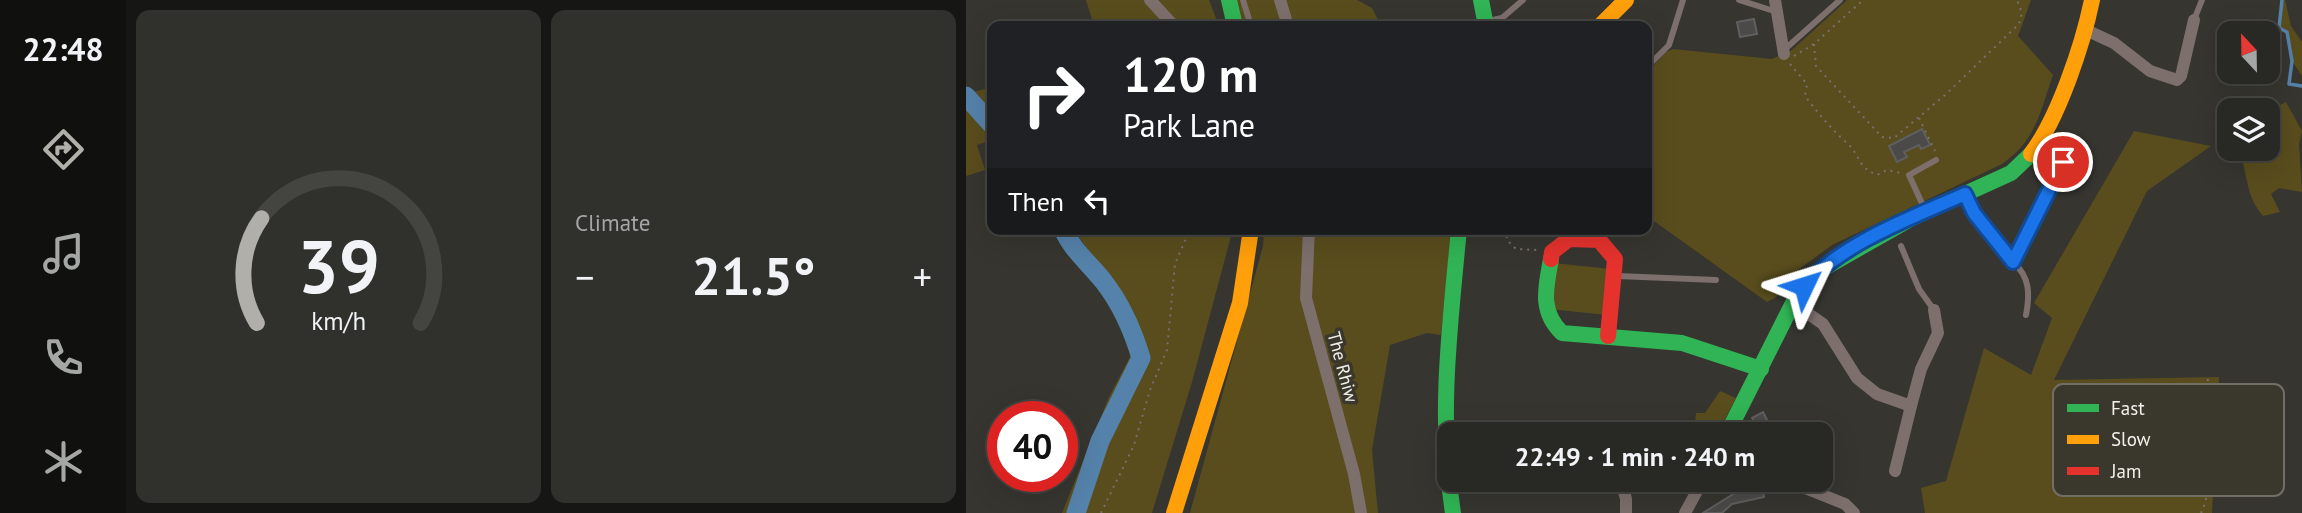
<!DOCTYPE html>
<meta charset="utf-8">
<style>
:root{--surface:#282824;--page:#30302c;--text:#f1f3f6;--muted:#a5a6a6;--line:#444441;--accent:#b0afa9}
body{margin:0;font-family:"PT Sans",sans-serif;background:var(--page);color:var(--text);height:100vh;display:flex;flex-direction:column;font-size:26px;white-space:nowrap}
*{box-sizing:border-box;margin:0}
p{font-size:23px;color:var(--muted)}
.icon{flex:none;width:38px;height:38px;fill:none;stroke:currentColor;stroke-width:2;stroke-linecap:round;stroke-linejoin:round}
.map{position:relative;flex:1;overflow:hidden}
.details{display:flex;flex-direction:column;gap:10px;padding:10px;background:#161614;width:840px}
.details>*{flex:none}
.top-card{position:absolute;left:21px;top:21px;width:665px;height:214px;border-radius:14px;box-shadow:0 7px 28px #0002,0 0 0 2px var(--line);background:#202124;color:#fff;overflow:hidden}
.needle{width:46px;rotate:338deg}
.buttons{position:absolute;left:1251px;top:21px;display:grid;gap:14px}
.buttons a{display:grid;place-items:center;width:63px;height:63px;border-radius:14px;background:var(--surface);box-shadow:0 7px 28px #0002,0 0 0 2px var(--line);font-size:35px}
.speed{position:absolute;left:21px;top:401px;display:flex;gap:14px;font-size:35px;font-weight:700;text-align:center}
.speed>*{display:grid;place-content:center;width:91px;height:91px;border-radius:50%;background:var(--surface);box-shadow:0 7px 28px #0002,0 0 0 2px var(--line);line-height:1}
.speed .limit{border:10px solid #d22;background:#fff;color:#111}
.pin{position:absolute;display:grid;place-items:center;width:60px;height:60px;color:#fff;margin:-30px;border:4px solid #fff;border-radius:50%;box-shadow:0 2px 7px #0007}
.me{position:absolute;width:77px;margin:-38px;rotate:49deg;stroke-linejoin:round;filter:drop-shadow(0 0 5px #0008)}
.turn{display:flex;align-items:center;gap:24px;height:147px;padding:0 21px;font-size:32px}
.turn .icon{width:91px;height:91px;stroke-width:2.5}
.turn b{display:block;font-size:49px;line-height:60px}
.then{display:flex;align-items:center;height:66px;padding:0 21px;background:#0003;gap:14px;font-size:26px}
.big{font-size:52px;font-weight:700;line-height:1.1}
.details .card{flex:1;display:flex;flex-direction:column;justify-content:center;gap:10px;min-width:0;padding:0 24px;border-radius:14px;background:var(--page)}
.details .dial{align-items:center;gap:0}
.dial svg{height:182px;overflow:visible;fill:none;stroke:var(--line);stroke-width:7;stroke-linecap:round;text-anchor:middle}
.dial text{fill:var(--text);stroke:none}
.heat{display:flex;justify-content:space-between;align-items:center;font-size:38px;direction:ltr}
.details .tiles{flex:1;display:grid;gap:10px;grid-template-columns:repeat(2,1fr)}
.trip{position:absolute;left:471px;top:422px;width:396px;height:70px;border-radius:14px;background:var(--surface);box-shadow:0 7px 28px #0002,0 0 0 2px var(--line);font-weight:700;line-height:70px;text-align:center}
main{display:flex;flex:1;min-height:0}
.dock{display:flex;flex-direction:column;width:126px;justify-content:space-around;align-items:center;background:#10100e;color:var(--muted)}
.dock .icon{width:49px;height:49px}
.dock .selected{color:var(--accent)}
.dock b{font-size:32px;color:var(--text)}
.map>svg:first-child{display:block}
.green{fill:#594d1d}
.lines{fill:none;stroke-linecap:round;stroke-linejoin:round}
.stream{stroke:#5582aa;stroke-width:3.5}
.river{stroke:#5582aa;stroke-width:19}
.building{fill:#4b4a49;stroke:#605f5f;stroke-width:2}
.path{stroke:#77706c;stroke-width:2;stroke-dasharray:2 5;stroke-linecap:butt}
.lane{stroke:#7c6f6c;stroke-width:6}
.street{stroke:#7c6f6c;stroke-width:12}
.fast{stroke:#30b455;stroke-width:16}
.slow{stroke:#ff9f0a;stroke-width:16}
.jam{stroke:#e5322d;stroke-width:16}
.route-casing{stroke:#114b97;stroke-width:18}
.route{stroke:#1a73e8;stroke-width:12}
.labels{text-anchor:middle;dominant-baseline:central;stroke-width:7;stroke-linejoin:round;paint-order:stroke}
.street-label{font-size:18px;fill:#f2f0ea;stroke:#3a372c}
.key{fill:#3a372c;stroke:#716e65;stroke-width:2}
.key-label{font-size:19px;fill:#f2f0ea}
</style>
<main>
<nav class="dock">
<b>22:48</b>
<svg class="icon selected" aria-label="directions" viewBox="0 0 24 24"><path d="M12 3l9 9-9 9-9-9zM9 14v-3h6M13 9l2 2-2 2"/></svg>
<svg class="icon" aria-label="music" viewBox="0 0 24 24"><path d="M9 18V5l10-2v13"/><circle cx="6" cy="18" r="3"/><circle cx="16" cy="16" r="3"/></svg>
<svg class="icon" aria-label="phone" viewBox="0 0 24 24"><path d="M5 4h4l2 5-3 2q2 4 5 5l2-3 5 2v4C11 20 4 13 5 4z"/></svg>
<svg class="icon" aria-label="climate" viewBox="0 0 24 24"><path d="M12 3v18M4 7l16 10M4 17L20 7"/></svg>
</nav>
<section class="details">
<div class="tiles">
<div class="card dial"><svg viewBox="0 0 100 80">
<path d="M14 69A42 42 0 1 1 86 69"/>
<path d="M14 69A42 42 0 0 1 16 23" stroke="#b0afa9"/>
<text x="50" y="56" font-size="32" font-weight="700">39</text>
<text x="50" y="72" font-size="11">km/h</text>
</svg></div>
<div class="card"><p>Climate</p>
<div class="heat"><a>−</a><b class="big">21.5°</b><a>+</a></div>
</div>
</div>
</section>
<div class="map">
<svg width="1336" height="513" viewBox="0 0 1336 513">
<rect width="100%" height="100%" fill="#363530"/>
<g class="green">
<polygon points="120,0 243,0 253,26 128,26"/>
<polygon points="266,0 391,0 406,8 415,26 273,26"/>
<path d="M881 0H1065L1052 36 1087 75C1074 112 1070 141 1036 164L866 245 832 270 809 298 801 302 681 216V73L700 52 707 49 806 59 826 50Z"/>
<polygon points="1316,0 1319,0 1325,26 1336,42 1336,76 1326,61 1321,32 1313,28"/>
<polygon points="26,87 26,140 11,145 19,170 0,176 0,94"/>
<path d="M1320 102 1336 131 1333 144 1336 192 1313 188 1305 194 1314 212 1297 216C1279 195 1282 174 1273 149H1302V112Z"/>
<polygon points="1168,131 1245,146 1181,191 1088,380 1253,377 1246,513 959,513 955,488 980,481 1018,348 1065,375 1086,318 1068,303"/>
<polygon points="107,229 267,229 226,382 186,513 96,513 143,397 165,355 169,314"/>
<polygon points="298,229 485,229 475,335 461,333 424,345 406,450 412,513 224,513 297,246"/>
<polygon points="588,263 644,269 641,315 583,309"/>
<polygon points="754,391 770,398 751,434 728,434 730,413 739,413"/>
</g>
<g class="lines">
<polyline class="stream" points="1316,0 1313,28 1321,32 1326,61 1323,84 1336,86"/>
<g class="river">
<polyline points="0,96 26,125"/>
<path d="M97 229C106 250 124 264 138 282 155 304 167 331 175 358L134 441 110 513"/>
</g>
</g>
<g class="building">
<polygon points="788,19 791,34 774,37 771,22"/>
<polygon points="956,129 964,145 955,149 953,145 938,152 941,157 931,162 923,146"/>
<polygon points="797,412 808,434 795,434 786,418"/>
<polygon points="796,487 798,497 766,504 756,513 737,513 769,493"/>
</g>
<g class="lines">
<g class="path">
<polyline points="848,44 850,66 916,137 928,138 979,95 1053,24 1056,13 1051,0"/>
<polyline points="828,56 848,44 897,0"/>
<path d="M824 64 841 84 839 96C852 113 865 129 881 143 895 156 890 166 911 175L921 170 935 173"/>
<polyline points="953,118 969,151"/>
<polyline points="540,229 541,240 550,249 571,250"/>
<polyline points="135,513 168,445 184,390 201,350 209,264 224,229"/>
<path d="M1235 513C1252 478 1240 414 1242 375"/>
</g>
<g class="lane">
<polyline points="277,0 285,26"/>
<polyline points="773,0 811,12"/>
<polyline points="1228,20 1236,0"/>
<polyline points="522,21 536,18 557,0"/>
<polyline points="818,50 874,0"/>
<polyline points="681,67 703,45 717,0"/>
<polyline points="959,210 943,175 970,160"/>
<polyline points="935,246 953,289 968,310"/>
<path d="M1047 262C1064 277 1064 294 1060 315"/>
<polyline points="651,276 750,280"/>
</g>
<g class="street">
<polyline points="184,0 208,26"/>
<polyline points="314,0 322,26"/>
<polyline points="809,0 818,54"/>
<polyline points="1120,30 1148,43 1184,71 1211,80 1215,76 1228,20"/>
<polyline points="999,194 1008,213 1047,262 1097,162"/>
<polyline points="343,229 340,298 388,474 395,513"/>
<polyline points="827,303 857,324 891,378 911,394 945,406 955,369 972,333 968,310"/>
<polyline points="929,471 945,406"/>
<polyline points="655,480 660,499 660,513"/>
<polyline points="819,480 879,504 888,513"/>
<polyline points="719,513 737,480"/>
</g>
<g class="fast">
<polyline points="263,0 269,26"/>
<polyline points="515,0 520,26"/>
<path d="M585 259C580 287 573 311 596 333L716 343 795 369"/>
<polyline points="761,434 827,303 851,272 946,218 1045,173 1065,154"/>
<path d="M487 513C472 418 484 324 493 229"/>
</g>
<g class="slow">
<polyline points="634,26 660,0"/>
<path d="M1065 154C1092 119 1117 44 1126 0"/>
<polyline points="208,513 274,303 285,229"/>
</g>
<polyline class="jam" points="585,259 586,252 603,239 633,240 649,259 642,336"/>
</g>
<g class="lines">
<defs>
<path id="route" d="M838 286C878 242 945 218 999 194L1008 213 1047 262 1097 162"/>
</defs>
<use href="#route" class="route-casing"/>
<use href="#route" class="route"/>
</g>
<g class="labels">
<g class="street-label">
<text transform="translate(377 367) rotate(75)">The Rhiw</text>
</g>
</g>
<rect x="1087" y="384" width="231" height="112" rx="10" class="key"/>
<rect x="1101" y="404" width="32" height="8" fill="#30b455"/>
<rect x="1101" y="435" width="32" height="9" fill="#ff9f0a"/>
<rect x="1101" y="467" width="32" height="8" fill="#e5322d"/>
<g class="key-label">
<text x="1145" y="415">Fast</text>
<text x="1145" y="446">Slow</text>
<text x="1145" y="478">Jam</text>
</g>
</svg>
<div class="buttons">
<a><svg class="needle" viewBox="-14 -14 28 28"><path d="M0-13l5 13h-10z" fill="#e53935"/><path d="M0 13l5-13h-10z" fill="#a5a6a6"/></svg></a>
<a><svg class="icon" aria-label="layers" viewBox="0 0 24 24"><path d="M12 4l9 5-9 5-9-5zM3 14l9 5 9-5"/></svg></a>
</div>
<div class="speed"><div class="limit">40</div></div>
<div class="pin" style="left:1097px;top:162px;background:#d93025"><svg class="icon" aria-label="arrive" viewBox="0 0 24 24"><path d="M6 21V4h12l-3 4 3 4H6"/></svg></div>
<svg class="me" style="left:838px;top:286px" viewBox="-20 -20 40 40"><path d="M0-17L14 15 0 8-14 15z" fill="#1a73e8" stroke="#fff" stroke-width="4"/></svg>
<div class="trip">22:49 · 1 min · 240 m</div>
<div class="top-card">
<div class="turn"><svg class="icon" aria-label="right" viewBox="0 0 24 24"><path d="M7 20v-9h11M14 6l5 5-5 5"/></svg><div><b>120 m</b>Park Lane</div></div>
<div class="then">Then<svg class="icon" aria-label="left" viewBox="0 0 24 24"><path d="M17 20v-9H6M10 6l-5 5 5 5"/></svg></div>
</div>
</div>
</main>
